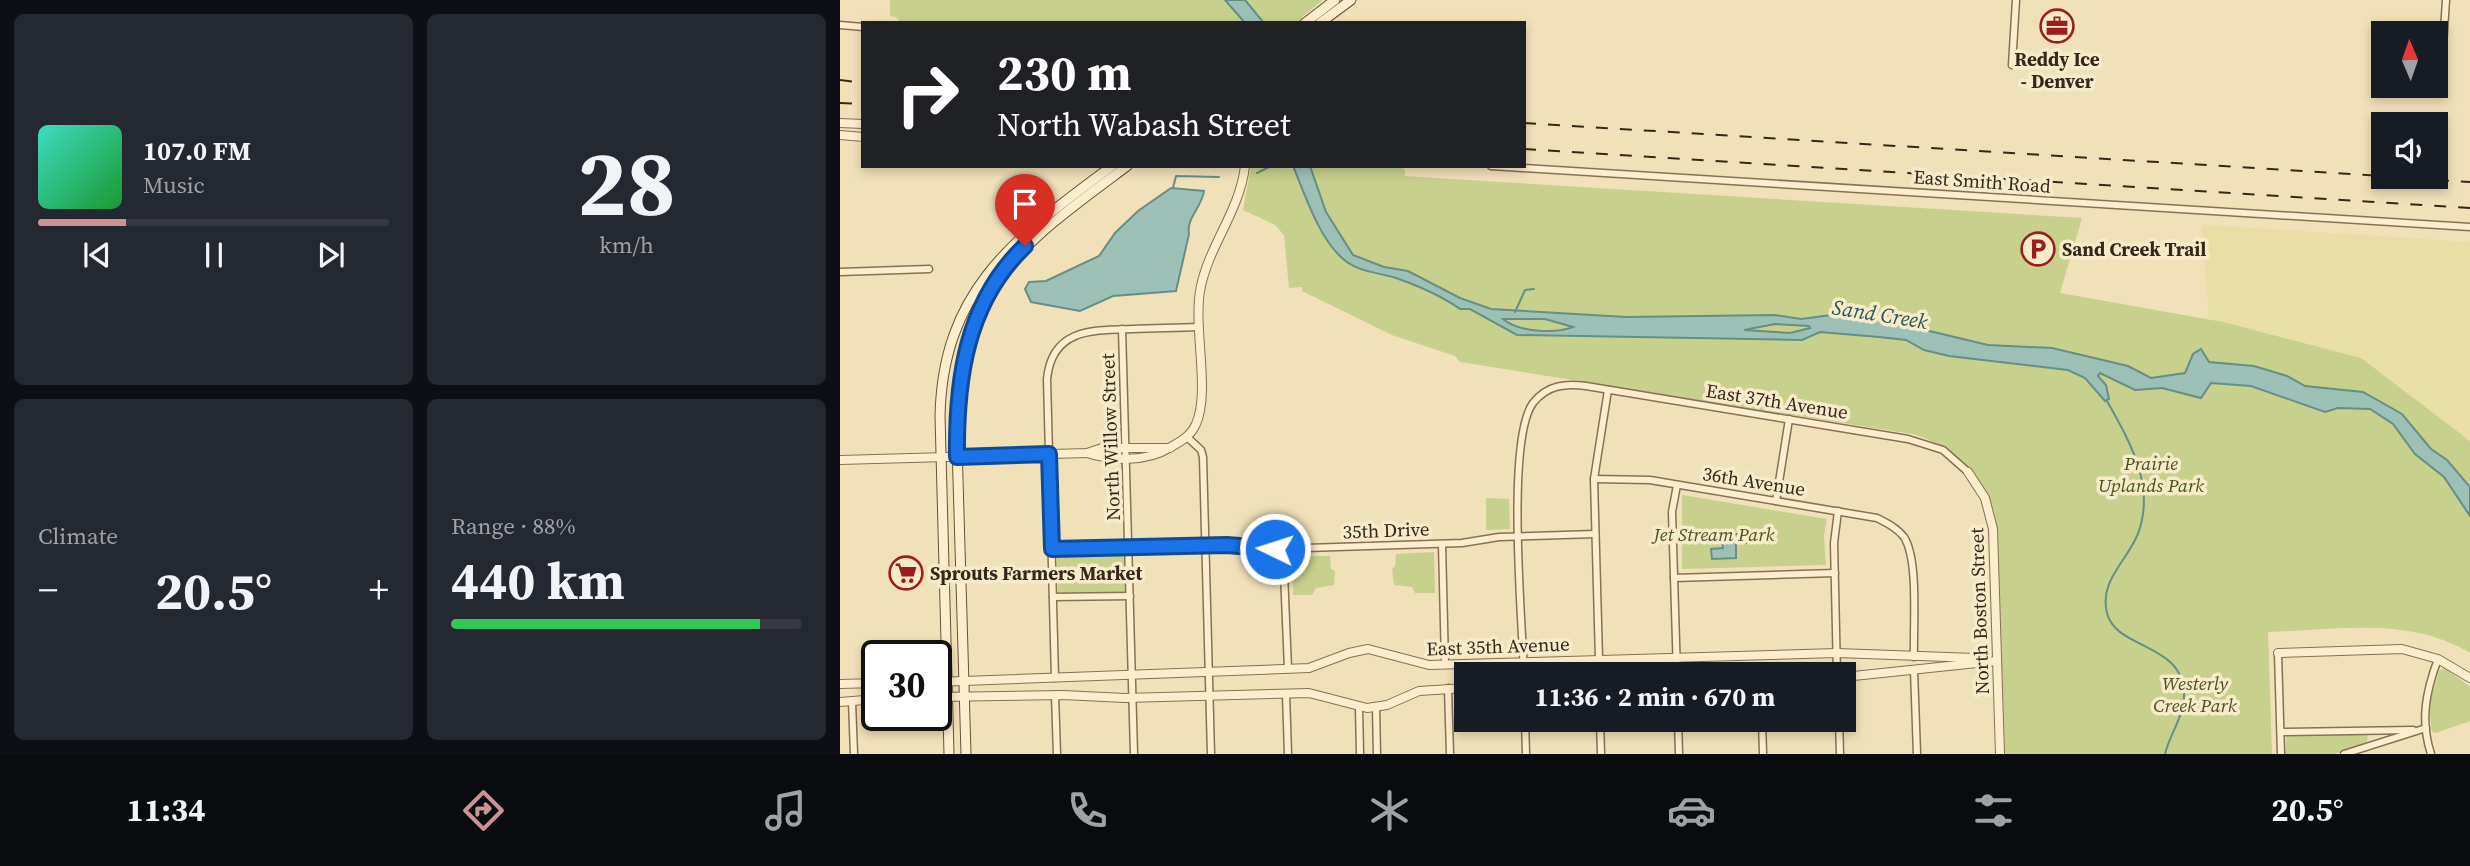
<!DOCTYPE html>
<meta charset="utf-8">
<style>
:root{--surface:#171b24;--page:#242831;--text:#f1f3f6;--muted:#9ea1a6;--line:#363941;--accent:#cb9394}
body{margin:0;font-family:"Source Serif 4",serif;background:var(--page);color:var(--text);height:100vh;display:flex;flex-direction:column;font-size:26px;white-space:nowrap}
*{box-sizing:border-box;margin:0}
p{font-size:23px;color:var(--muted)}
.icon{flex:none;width:38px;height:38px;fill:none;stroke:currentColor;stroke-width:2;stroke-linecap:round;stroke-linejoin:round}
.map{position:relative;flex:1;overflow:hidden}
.drawer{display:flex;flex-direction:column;gap:14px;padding:14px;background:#0d0f14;width:840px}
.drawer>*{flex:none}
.guide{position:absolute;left:21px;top:21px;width:665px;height:147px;border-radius:0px;box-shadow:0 4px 10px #0003;background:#202124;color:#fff;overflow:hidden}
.needle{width:46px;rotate:358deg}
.controls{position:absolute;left:1531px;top:21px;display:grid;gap:14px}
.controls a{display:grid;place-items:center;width:77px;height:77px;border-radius:0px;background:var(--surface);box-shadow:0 4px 10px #0003;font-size:35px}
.speed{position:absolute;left:21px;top:640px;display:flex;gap:14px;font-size:35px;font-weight:700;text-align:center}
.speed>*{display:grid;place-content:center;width:91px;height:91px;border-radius:50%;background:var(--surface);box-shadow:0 4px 10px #0003;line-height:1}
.speed .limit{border:4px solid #111;border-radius:10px;background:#fff;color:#111}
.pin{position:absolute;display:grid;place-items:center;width:60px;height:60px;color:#fff;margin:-72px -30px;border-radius:50% 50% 50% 0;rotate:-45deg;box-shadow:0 0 7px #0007}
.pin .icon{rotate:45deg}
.me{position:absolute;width:77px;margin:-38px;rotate:274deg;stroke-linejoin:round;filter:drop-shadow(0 0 5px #0008)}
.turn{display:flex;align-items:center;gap:24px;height:147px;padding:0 21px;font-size:32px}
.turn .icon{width:91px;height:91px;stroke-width:2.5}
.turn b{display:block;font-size:49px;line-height:60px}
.big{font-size:52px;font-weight:700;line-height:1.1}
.drawer .card{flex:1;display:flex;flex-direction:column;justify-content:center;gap:10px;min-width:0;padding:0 24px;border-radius:10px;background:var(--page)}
.drawer .dial{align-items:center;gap:0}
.dial b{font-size:91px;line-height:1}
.song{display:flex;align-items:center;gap:21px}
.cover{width:84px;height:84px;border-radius:10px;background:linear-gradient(135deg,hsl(170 70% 55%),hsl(130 70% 35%))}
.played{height:7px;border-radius:4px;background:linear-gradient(90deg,var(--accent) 25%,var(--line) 25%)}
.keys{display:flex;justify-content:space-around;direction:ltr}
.heat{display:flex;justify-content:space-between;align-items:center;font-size:38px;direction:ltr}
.charge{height:10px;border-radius:5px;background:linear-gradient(90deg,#34c759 88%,var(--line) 0)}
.drawer .tiles{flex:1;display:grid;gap:14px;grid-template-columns:repeat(2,1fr)}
.trip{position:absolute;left:614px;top:662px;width:402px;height:70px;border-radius:0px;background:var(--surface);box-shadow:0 4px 10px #0003;font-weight:700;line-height:70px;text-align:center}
.menu{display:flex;height:112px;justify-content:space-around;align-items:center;background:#090b0e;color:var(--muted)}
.menu .icon{width:49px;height:49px}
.menu .current{color:var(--accent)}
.menu b{font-size:32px;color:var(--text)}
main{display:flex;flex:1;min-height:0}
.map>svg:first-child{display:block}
.farmland{fill:#e8dea6}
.green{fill:#c7d08d}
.water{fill:#9ec1b7;stroke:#668f85;stroke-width:2;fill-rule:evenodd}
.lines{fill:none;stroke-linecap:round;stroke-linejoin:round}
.stream{stroke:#668f85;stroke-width:2}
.minor-casing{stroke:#897052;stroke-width:9}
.tertiary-casing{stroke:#897052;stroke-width:10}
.secondary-casing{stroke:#6a5136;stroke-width:11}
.minor{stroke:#fceecd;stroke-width:6}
.tertiary{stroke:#fceecd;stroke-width:8}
.secondary{stroke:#fceecd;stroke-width:9}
.rail{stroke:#362819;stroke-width:2;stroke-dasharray:12 12;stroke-linecap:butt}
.route-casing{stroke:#114b97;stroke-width:18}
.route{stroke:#1a73e8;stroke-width:12}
.labels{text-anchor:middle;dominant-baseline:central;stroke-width:7;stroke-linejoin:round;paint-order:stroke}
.poi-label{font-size:19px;font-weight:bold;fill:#362819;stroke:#f8ebc9;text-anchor:start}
.street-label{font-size:19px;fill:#362819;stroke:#f8ebc9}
.park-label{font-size:19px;font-style:italic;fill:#47551e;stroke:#f8ebc9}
.water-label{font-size:21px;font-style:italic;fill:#275855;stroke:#f8ebc9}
</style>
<main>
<section class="drawer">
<div class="tiles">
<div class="card">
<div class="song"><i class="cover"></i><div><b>107.0 FM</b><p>Music</p></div></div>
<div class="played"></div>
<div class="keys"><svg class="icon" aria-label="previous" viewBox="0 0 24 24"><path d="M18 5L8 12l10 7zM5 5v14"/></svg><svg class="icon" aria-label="pause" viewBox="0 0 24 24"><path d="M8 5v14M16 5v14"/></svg><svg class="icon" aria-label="next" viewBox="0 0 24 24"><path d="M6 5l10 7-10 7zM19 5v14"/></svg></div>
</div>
<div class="card dial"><b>28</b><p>km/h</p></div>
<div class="card"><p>Climate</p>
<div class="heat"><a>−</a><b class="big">20.5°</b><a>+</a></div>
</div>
<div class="card"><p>Range · 88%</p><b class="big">440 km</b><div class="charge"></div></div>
</div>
</section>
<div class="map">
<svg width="1630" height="754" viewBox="0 0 1630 754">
<rect width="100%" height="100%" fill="#f1e1b9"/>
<polygon class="farmland" points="1362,225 1630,242 1630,441 1521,358 1369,320"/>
<g class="green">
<polygon points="50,0 385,0 405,23 61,23 56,17 50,16"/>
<polygon points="405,0 483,0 462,17 466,23 424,23"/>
<path d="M411 166 470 170V166H559L565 170V176L1242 218 1220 293 1383 322 1521 358 1630 441V653C1570 616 1495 630 1428 632L1432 754H1165L1157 526C1146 480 1119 447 1072 434L620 362 615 356 552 335 462 291V287L449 288 444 235 435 225 403 210Z"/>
<polygon points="842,495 987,519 984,536 986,565 842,569"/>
<polygon points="646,498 669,499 670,529 646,530"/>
<polygon points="594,552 595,593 575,593 572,587 554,585 552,569 555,566 556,554"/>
<polygon points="284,553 285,592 218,594 217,555"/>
<polygon points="490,556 491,569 495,571 494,585 476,588 472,595 453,595 452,556"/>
<polygon points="1605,668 1630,687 1630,721 1596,733 1592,732 1589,705 1599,671"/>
<polygon points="1528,733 1527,743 1494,754 1445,754 1447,734"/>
</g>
<g class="water">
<polygon points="385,0 405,0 424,23 405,23"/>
<path d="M453 166H470L486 212 513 255 544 267 568 271 620 298 651 309 786 317 935 315 961 319 999 314 1065 321 1081 329 1148 345 1212 348 1288 366 1311 378 1345 373 1353 354 1361 349 1369 362 1414 366 1447 376 1465 386 1523 392 1562 414 1591 449 1607 460 1630 487V516L1604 477 1575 454 1553 424 1530 409 1498 408 1485 412 1411 386 1371 383 1361 398 1322 388 1295 390 1260 373 1258 376 1266 385 1269 399 1265 401 1245 378 1228 370 1109 356 1084 350 1066 340 1039 337 980 332 962 340 677 335 630 309H620C603 297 576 285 556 278 537 272 516 272 501 257 478 236 465 194 453 166ZM663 319H705L733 327C715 334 678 332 663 319ZM935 324 969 326 970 328 950 333 904 330Z"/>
<path d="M331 188 364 191C362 207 346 218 349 234L336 291 273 296 240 311 191 302 185 289 189 282 206 281 259 256 275 233 298 211Z"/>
<polygon points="882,534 906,534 906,543 896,543 896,558 872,559 871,549 883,548"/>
</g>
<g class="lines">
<g class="stream">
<polyline points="417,173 431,166"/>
<polyline points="333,188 336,176 379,177"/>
<polyline points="675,312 685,290 694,289"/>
<path d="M1267 401C1290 442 1317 488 1297 536 1285 563 1259 582 1267 613 1276 650 1343 642 1344 694 1345 715 1330 733 1325 754"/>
</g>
<defs>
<g id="minor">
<polyline points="0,25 23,27"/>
<polyline points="1172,65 1176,0"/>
<polyline points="1600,92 1606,0"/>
<polyline points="651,166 1630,227"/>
<polyline points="0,272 89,269"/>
<polyline points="282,329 294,754"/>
<polyline points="347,437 361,450 363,457 371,754"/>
<path d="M754 479 810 480 1037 518C1047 523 1057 528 1064 537 1079 560 1073 628 1074 657"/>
<polyline points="837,485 832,512 837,674"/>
<polyline points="936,501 949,419"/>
<polyline points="602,544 605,664"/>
<polyline points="212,549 387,546 435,549 622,543 659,537 755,534"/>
<polyline points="443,549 448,669"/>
<polyline points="834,578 995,573"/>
<polyline points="213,597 290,596"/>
<polyline points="1438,653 1441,754"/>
<polyline points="759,659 754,479 768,390"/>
<polyline points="1074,670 1077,754"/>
<path d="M684 674C682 620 666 440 693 403 707 385 726 383 746 386L1068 439 1103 450 1128 472"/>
<polyline points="997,674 994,543 998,511"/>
<path d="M215 678 207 379C212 328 253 330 293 329 315 328 336 328 358 327"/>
<polyline points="608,688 610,754"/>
<polyline points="446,694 448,754"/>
<polyline points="215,695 217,754"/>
<polyline points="12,701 14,754"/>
<polyline points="536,707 537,754"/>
<polyline points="519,708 520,754"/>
<polyline points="685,719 686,754"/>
<polyline points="760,719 761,754"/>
<polyline points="838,719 839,754"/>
<polyline points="922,719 923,754"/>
<polyline points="999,719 1000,754"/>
<polyline points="1441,732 1573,730"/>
<polyline points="1504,754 1586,728"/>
<path d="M1591 754C1580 720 1586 691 1598 659"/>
</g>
<g id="tertiary">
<polyline points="0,123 23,124"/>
<polyline points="0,135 23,137"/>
<path d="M247 453C271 461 307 462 329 448 340 442 351 436 356 424 371 391 352 325 361 286 370 244 400 210 405 166"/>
<polyline points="0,460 247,453 262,448 330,448"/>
<polyline points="1128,472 1145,498 1153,529 1160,754"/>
<polyline points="1438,653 1562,649 1598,659 1630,678"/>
<polyline points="1004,677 1156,661"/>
<polyline points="96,682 469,668 509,653 528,649 589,665 997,653 1135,658 1142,662"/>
<polyline points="0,684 37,683"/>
<polyline points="96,697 223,695 285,698 469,693 527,708 547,705 579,691 626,688"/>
<polyline points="0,702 37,699"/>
</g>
<g id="secondary">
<polyline points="465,23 495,0"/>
<polyline points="480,23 511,0"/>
<path d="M109 754 100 416C103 287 177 237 272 166"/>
<path d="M126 754 116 410C119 284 196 234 287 166"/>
</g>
</defs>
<use href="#minor" class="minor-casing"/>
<use href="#tertiary" class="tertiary-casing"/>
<use href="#secondary" class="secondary-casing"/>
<use href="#minor" class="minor"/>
<use href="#tertiary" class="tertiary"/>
<use href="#secondary" class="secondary"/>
<g class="rail">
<polyline points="0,80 23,83"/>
<polyline points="0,103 23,104"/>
<polyline points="684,123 1544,176"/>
<polyline points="684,149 1630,208"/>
<polyline points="1549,177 1630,182"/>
</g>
</g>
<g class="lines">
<defs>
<path id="route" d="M185 246C126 302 116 380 117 457L209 454 212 549 387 545 435 549"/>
</defs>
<use href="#route" class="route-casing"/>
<use href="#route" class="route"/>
</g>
<defs>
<symbol id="office-ring" viewBox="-11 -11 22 22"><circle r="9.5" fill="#f8ebc9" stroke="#9d1d1d" stroke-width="1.5"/><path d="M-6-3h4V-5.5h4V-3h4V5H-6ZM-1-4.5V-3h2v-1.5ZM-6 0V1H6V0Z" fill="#9d1d1d"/></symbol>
<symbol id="parking-ring" viewBox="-11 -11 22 22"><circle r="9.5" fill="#f8ebc9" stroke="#9d1d1d" stroke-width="1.5"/><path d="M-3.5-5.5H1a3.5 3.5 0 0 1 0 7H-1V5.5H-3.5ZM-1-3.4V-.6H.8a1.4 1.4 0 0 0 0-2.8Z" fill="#9d1d1d"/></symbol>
<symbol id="supermarket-ring" viewBox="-11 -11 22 22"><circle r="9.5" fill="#f8ebc9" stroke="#9d1d1d" stroke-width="1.5"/><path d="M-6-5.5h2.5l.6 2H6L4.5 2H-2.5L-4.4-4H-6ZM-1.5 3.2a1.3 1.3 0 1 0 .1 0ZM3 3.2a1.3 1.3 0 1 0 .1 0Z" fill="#9d1d1d"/></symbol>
</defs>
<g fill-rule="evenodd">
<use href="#office-ring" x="1198" y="7" width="38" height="38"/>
<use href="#parking-ring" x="1179" y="230" width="38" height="38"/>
<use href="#supermarket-ring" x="47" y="554" width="38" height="38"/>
</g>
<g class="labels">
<g class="poi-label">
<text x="1217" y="59" text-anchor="middle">Reddy Ice<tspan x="1217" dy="22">- Denver</tspan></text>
<text x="1222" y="249">Sand Creek Trail</text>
<text x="90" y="573">Sprouts Farmers Market</text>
</g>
<g class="street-label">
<text transform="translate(1142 181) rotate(4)">East Smith Road</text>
<text transform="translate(937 401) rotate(9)">East 37th Avenue</text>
<text transform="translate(270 437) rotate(-92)">North Willow Street</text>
<text transform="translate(914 481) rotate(9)">36th Avenue</text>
<text transform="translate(546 530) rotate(-2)">35th Drive</text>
<text transform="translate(1139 611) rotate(-92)">North Boston Street</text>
<text transform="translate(658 646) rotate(-2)">East 35th Avenue</text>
</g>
<g class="park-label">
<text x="1311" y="463">Prairie<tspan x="1311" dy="22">Uplands Park</tspan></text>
<text x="874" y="534">Jet Stream Park</text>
<text x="1355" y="683">Westerly<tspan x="1355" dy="22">Creek Park</tspan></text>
</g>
<g class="water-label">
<text transform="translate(1040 314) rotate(9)">Sand Creek</text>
</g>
</g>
</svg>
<div class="controls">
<a><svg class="needle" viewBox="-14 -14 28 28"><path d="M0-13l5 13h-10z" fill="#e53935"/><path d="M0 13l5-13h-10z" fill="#9ea1a6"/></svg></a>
<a><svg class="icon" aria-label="sound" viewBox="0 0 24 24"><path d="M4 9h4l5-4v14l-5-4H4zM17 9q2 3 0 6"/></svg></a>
</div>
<div class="speed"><div class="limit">30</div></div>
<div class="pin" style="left:185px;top:246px;background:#d93025"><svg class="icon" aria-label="arrive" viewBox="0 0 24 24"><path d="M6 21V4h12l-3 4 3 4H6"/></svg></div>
<svg class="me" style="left:435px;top:549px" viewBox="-20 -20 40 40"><circle r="17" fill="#1a73e8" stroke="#fff" stroke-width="3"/><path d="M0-11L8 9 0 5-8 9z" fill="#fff"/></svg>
<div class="trip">11:36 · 2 min · 670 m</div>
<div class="guide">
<div class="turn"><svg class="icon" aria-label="right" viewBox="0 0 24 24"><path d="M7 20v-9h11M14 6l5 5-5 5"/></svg><div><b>230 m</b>North Wabash Street</div></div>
</div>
</div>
</main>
<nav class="menu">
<b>11:34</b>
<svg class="icon current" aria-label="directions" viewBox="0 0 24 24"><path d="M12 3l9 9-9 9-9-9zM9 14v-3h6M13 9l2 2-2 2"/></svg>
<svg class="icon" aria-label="music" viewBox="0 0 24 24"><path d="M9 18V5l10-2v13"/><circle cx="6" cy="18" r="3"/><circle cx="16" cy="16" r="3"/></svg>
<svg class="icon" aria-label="phone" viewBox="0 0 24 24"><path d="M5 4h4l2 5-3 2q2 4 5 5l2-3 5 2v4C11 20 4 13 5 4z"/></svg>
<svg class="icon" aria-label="climate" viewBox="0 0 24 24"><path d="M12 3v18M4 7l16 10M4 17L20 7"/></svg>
<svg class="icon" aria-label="car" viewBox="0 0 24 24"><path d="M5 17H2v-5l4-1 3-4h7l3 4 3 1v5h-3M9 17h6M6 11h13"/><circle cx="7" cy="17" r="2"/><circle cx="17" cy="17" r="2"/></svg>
<svg class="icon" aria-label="filters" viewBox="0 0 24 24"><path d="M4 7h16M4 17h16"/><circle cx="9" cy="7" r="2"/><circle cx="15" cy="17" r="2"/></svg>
<b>20.5°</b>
</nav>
